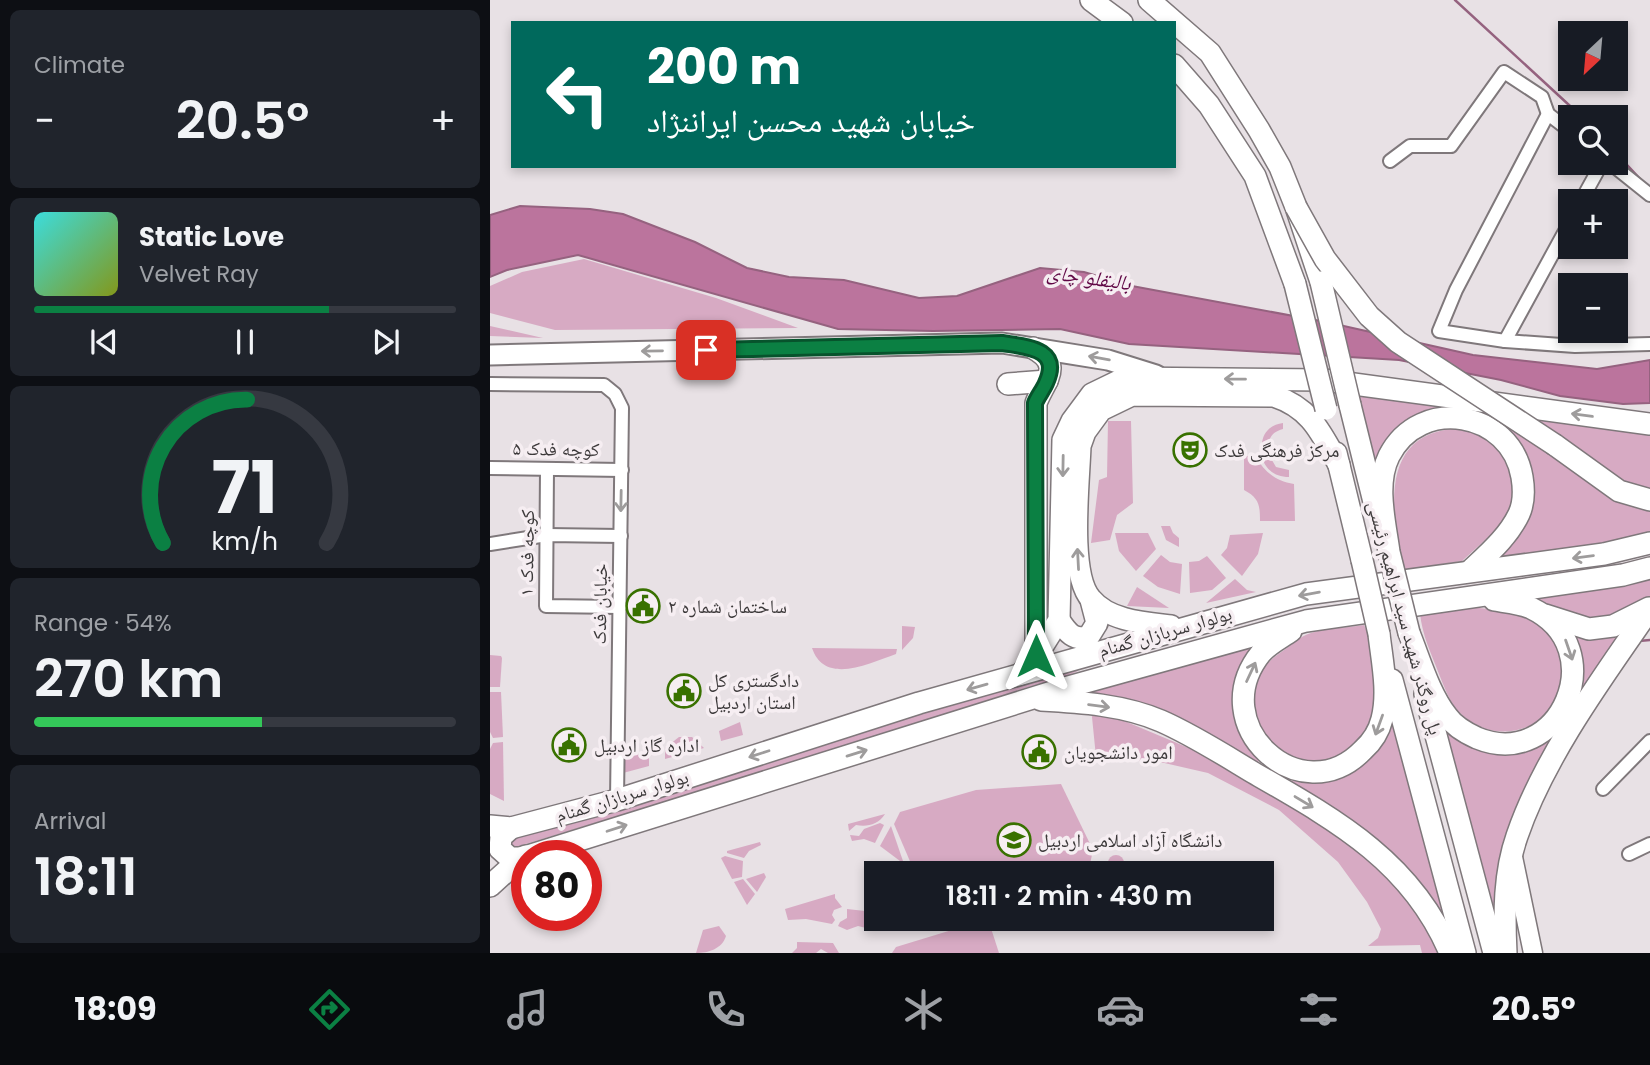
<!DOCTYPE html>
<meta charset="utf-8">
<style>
:root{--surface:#171b24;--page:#20242c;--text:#f1f3f6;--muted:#9ea1a6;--line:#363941;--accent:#0b8043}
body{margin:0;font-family:Poppins,"Noto Naskh Arabic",sans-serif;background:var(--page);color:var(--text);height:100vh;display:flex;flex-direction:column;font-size:26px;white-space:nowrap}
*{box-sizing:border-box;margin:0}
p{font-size:23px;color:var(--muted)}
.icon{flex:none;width:38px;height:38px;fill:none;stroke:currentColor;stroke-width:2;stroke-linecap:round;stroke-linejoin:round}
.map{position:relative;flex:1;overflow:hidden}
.drawer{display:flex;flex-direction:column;gap:10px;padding:10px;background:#0d0f14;width:490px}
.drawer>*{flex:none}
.hud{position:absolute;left:21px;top:21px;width:665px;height:147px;border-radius:0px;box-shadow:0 4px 10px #0003;background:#00695c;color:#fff;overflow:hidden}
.needle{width:46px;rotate:206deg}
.fabs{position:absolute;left:1068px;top:21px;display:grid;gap:14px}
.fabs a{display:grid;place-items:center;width:70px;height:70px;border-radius:0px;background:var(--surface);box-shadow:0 4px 10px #0003;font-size:35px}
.speed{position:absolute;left:21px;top:840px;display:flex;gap:14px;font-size:35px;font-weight:700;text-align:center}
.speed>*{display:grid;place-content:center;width:91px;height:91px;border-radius:50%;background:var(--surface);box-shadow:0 4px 10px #0003;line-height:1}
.speed .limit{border:10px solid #d22;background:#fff;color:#111}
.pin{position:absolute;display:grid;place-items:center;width:60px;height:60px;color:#fff;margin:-30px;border-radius:14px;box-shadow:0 4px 10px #0006}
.me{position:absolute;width:77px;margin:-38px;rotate:0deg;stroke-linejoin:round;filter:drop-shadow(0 0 5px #0008)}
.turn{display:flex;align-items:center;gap:24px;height:147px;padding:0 21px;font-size:32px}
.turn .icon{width:91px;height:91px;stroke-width:2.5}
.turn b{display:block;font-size:49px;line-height:60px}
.big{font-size:52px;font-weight:600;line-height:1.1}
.drawer .card{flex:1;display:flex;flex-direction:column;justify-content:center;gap:10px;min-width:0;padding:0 24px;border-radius:10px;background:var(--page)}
.drawer .dial{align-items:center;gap:0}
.dial svg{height:182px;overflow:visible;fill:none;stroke:var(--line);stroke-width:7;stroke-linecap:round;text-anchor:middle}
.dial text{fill:var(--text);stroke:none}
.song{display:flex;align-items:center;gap:21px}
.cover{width:84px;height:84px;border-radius:10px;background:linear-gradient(135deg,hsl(180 70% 55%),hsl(70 70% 35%))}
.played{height:7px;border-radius:4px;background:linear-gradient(90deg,var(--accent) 70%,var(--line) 70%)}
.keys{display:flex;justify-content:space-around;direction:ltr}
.heat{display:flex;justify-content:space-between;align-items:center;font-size:38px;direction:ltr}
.charge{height:10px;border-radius:5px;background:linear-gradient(90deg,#34c759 54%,var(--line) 0)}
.trip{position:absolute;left:374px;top:861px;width:410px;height:70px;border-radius:0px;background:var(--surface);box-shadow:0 4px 10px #0003;font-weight:600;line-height:70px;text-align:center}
.tab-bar{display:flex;height:112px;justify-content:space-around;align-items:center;background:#090b0e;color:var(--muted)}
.tab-bar .icon{width:49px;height:49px}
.tab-bar .on{color:var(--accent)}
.tab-bar b{font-size:32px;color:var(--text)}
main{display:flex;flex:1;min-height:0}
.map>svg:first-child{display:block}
.green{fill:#d7aac3}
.water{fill:#bb749d;stroke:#95627f;stroke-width:2}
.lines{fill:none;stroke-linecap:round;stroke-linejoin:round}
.stream{stroke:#95627f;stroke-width:2.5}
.street-casing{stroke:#7f787b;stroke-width:16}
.secondary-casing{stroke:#7f787b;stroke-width:21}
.primary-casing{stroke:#7f787b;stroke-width:23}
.highway-casing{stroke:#7f787b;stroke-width:24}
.street{stroke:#fff;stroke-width:12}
.secondary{stroke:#fff;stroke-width:18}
.primary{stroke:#fff;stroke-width:19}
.highway{stroke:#fff;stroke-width:21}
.highway-bridge-casing{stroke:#7f787b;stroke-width:24;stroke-linecap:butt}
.highway-bridge{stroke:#fff;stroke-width:21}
.oneway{stroke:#9e9c9c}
.route-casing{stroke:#07532c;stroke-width:18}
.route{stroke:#0b8043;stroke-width:12}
.labels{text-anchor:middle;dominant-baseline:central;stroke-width:7;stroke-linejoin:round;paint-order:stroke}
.street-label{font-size:19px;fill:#3c393a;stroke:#f6eef2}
.poi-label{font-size:19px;fill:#3c393a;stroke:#f6eef2;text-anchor:start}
.water-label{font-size:21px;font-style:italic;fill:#600745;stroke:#f6eef2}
</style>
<main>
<section class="drawer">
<div class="card"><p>Climate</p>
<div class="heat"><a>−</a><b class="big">20.5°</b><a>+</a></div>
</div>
<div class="card">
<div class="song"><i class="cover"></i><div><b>Static Love</b><p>Velvet Ray</p></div></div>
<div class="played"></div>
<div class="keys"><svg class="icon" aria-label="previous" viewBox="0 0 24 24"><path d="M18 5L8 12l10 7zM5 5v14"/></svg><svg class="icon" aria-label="pause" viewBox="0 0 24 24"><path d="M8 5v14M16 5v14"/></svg><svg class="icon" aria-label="next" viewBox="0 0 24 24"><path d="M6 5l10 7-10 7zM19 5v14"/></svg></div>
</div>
<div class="card dial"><svg viewBox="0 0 100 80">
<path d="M14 69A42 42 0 1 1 86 69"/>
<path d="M14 69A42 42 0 0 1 51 6" stroke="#0b8043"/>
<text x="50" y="56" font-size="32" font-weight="700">71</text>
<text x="50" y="72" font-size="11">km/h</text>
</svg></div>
<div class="card"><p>Range · 54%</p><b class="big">270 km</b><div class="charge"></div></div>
<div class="card"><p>Arrival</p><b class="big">18:11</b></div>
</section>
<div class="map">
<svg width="1160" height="953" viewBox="0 0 1160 953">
<rect width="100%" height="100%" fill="#e8e1e5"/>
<g class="green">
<polygon points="94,259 226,298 308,328 65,330 0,313 0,286 32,272"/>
<polygon points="0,326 53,338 0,336"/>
<polygon points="862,387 988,404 1160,509 1160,532 1114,544 1002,558 1043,491 1039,463 1024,438 933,419 887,481"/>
<polygon points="1035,415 1160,434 1160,490 1132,482"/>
<polygon points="618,421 641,421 643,503 627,515 620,540 601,543 609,480 617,477"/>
<path d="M793 423V429C782 432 779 437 778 449L772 448C771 434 779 425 793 423Z"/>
<path d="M974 428 994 435 1010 448 1020 465 1025 484 1023 503 1016 521 972 561 912 570C907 554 906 538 905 521 900 467 914 429 974 428Z"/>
<path d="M771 455H779L786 467 799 470V477C784 477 775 469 771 455Z"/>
<path d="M754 456H765C775 472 785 481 804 484L805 521H770C770 505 769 498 754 490Z"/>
<polygon points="671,526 680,526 683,533 689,538 689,547 676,540"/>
<polygon points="625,533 658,533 666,549 646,571 629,551"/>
<polygon points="773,533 768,554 752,576 731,555 737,548 740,535"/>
<polygon points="671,555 680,562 692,564 690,594 668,587 653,576"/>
<polygon points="717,556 736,578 722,590 700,593 699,562 709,561"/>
<path d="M1160 578V597L1094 697 1018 835 1002 923 950 723C981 752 1004 756 1045 746L1088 657 1025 598 1135 586Z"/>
<polygon points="745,579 757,590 766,592 716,603"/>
<polygon points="647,587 679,608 637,606"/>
<path d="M983 607C1000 610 1019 610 1035 616 1050 622 1063 634 1069 649 1095 712 1015 761 968 711 959 701 954 686 949 674 941 653 932 635 930 613Z"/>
<path d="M874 625 878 634C881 660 889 692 882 719 878 733 866 749 852 755 783 786 728 694 790 653 799 647 810 636 821 633 837 628 856 628 874 625Z"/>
<polygon points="412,626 425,627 423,638 412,650"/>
<polygon points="771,641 752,667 769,764 595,692"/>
<path d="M322 648 407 649 406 654C380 663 335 686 322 648Z"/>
<polygon points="0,655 11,656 12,658 10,687 0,687"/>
<polygon points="588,668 588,671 568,680 542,686 214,790 19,849 17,835 459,701"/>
<polygon points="0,692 11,692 13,737 3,738 0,732"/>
<polygon points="601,707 706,751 849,833 898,876 922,905 952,953 932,953 930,945 878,946 888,938 891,929 877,902 848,862 789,810 718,773 670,762 606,757"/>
<path d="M902 711 961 927 940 897 793 782C805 779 815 782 826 780 876 774 886 754 902 711Z"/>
<polygon points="250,722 253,735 231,741 229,731"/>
<polygon points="189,737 202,737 214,748 175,759 175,748"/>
<polygon points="13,742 14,801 0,794 0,749 3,743"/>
<polygon points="159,750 159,766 133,773 134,759"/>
<polygon points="571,784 603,850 600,864 569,873 425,873 404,824 410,812 486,790"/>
<path d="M395 814C388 825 377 827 366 825L359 831 358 824Z"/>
<polygon points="390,823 394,825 385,843 374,839 362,841 360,835 369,836 374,829"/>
<polygon points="401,826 414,864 390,846"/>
<polygon points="270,842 271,845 259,851 254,858 237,853 237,851"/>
<circle cx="626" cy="863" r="8"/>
<polygon points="235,856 253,861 252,877 242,879 231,858"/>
<polygon points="274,873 276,877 267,892 256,879"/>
<polygon points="253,879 265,894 257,905 244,882"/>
<polygon points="345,894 345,898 352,907 344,910 342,915 345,920 342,924 316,919 298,920 295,909"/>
<polygon points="357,909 375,911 380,929 368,926 357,930 348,926 350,922 357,918"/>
<polygon points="498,919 509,953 402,953 406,947"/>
<path d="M229 926 236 936C232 949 218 953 206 953L213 930Z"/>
<polygon points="307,942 343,943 349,953 338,953 331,949 326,953 302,953 307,948"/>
</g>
<polygon class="water" points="30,206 100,209 133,214 205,242 257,268 299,277 354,280 429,298 467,296 550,268 594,272 642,286 836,322 983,355 1107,369 1160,360 1160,403 1133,404 1070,396 1011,380 909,360 639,344 570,329 443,331 348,329 88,255 17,270 0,277 0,215"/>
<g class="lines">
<g class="stream">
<polyline points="965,0 1092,117"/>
<polyline points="1125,152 1153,182"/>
<polyline points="1149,641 1160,640"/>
</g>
<defs>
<g id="street">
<polyline points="1080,131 1058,114 966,290 949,331 1015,341 1085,346 1160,344"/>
<polyline points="900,161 920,146 961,146 1014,72 1052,97 1058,114"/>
<polyline points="1120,163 1160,195"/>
<polyline points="1091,201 1112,163"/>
<polyline points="1015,341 1080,222"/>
<polyline points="0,384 114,385 125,394 132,408 127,800"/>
<polyline points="0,468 132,470"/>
<polyline points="57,469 56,606 130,607"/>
<polyline points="0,544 57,535 131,536"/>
<polyline points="1113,789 1160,741"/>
<polyline points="1139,854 1160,844"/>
</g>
<polyline id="secondary" points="1023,857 1043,953"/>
<polyline id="primary" points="0,355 512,343 618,360 666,375"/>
<g id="highway">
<polyline points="601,0 632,23"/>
<polyline points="659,0 720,53 769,130 790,167 806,207 831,282"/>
<polyline points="684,65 719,105 765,176 805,284"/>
<path d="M543 348C574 365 555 380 546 403V656"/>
<polyline points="518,384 557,381"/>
<polyline points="860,405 885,506"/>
<polyline points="1065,445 1129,491 1160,500"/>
<polyline points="846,453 872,560"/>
<path d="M899 552C895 522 885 484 899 456 930 395 1021 411 1032 477 1034 489 1034 503 1029 514 1018 537 999 553 980 571"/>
<polyline points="1055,615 1099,629 1123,626 1159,608"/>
<path d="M569 620C577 632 584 642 599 636L607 623 601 600"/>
<path d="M681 626C655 623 619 621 601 599 578 574 589 481 590 446L595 432 611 410 642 395 784 396C821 408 831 433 849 465"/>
<path d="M801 631C791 638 779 644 771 653 713 725 811 814 873 750 882 742 889 731 892 719 899 692 892 661 889 634"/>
<path d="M919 633C930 660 939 693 957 716 964 726 976 733 987 738 1070 772 1124 648 1041 608 1030 603 1016 602 1004 600"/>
<polyline points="531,674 549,652 569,620 573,440 582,421 602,394 635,378 834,380 1160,424"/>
<polyline points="902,680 975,953"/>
<polyline points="935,694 1004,953"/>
<path d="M551 700C590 702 634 705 671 721 703 735 734 755 764 773 846 820 922 862 960 953"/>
<polyline points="0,826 21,828 127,800 429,703 816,594 1114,554 1160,543"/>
<polyline points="21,828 11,837 10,849 20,858 31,858"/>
<polyline points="38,856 578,687 816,621 1133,575 1160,568"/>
<polyline points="0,886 31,858 36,856"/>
<path d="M1016 953C1014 914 1014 873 1027 836 1054 757 1112 678 1160 609"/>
</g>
</defs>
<use href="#street" class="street-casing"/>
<use href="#secondary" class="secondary-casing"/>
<use href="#primary" class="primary-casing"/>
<use href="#highway" class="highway-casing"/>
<use href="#street" class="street"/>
<use href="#secondary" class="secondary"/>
<use href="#primary" class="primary"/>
<use href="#highway" class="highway"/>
<defs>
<g id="highway-bridge">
<polyline points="806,207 835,259 879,316 908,342 1065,445"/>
<polyline points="831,282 860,405"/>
<polyline points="805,284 836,409"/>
<polyline points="899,552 919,633"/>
<polyline points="872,560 889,634"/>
</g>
</defs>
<use href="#highway-bridge" class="highway-bridge-casing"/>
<use href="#highway-bridge" class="highway-bridge"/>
</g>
<defs><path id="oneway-shaft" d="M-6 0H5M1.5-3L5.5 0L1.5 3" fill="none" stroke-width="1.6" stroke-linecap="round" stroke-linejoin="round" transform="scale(1.75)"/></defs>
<g class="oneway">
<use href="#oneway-shaft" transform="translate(162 351) rotate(179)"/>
<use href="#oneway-shaft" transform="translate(609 358) rotate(-170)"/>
<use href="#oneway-shaft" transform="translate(745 379) rotate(-179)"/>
<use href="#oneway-shaft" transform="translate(1092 415) rotate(-172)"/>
<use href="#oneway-shaft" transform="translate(573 466) rotate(91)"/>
<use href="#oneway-shaft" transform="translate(131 501) rotate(91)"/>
<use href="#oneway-shaft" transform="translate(1093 557) rotate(173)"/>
<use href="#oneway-shaft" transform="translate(588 559) rotate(-93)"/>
<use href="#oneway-shaft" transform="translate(819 594) rotate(170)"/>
<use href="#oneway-shaft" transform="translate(1079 650) rotate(71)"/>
<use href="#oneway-shaft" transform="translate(761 672) rotate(-65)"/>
<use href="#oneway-shaft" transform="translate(487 687) rotate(164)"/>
<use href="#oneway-shaft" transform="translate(609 706) rotate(7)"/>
<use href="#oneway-shaft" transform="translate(889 725) rotate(110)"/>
<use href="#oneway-shaft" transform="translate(367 753) rotate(-17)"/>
<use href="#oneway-shaft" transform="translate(269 754) rotate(162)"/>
<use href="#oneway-shaft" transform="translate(814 802) rotate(31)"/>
<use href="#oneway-shaft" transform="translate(127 828) rotate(-18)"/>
</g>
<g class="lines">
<defs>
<path id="route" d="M216 350 512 343C536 347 572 348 556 383 553 390 548 396 545 403L546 656"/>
</defs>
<use href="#route" class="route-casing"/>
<use href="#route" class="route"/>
</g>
<defs>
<symbol id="theatre-ring" viewBox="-11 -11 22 22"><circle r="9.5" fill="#f6eef2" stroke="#397100" stroke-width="1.5"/><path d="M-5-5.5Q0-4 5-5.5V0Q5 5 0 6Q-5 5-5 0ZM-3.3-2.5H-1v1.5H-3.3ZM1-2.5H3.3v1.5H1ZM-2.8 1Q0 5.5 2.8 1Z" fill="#397100"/></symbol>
<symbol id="civic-ring" viewBox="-11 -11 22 22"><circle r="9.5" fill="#f6eef2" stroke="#397100" stroke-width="1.5"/><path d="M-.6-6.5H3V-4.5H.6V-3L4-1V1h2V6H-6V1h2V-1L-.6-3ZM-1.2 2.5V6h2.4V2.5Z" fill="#397100"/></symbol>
<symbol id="university-ring" viewBox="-11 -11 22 22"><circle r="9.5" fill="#f6eef2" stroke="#397100" stroke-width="1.5"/><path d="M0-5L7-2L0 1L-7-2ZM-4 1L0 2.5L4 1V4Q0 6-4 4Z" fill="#397100"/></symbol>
</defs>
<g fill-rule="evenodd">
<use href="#theatre-ring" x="681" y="431" width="38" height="38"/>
<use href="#civic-ring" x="134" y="587" width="38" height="38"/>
<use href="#civic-ring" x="175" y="672" width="38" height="38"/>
<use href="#civic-ring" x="60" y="726" width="38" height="38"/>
<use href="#civic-ring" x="530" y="733" width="38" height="38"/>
<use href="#university-ring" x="505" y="821" width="38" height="38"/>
</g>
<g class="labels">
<g class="street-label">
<text transform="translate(66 449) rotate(1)">کوچه فدک ۵</text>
<text transform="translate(37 553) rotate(-89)">کوچه فدک ۱</text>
<text transform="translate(110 604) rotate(-89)">خیابان فدک</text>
<text transform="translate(915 618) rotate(75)">پل روگذر شهید سید ابراهیم رئیسی</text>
<text transform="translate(675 632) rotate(-16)">بولوار سربازان گمنام</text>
<text transform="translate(132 796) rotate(-17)">بولوار سربازان گمنام</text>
</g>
<g class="poi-label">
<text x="724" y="450">مرکز فرهنگی فدک</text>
<text x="178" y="606">ساختمان شماره ۲</text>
<text x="218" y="680">دادگستری کل<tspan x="218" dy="22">استان اردبیل</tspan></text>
<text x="104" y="745">اداره گاز اردبیل</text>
<text x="574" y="752">امور دانشجویان</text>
<text x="548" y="840">دانشگاه آزاد اسلامی اردبیل</text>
</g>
<g class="water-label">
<text transform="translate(599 277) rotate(8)">بالیقلو چای</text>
</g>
</g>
</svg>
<div class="fabs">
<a><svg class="needle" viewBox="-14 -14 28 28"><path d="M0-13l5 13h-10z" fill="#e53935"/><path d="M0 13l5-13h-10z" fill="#9ea1a6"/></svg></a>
<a><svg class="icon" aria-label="search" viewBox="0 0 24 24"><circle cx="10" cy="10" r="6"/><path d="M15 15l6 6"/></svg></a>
<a>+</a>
<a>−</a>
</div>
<div class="speed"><div class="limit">80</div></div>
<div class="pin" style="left:216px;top:350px;background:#d93025"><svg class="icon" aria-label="arrive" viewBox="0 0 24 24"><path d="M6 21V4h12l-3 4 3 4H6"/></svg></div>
<svg class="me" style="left:546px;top:656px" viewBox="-20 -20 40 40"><path d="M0-17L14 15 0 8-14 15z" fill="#0b8043" stroke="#fff" stroke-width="4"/></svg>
<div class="trip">18:11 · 2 min · 430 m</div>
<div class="hud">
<div class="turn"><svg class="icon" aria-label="left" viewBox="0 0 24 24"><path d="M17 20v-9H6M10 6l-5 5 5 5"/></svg><div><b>200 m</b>خیابان شهید محسن ایراننژاد</div></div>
</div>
</div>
</main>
<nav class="tab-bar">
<b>18:09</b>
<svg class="icon on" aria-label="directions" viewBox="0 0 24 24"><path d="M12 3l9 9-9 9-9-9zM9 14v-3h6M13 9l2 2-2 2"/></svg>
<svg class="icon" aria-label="music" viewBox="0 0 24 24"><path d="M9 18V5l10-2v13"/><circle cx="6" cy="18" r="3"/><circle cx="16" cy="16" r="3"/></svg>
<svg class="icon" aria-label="phone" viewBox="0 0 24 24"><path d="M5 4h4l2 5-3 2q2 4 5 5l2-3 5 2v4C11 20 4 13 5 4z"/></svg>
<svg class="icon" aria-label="climate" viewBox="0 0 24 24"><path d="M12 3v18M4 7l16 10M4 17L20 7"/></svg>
<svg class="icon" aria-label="car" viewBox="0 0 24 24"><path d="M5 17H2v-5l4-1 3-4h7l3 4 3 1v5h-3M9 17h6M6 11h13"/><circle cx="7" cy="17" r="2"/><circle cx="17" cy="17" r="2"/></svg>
<svg class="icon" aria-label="filters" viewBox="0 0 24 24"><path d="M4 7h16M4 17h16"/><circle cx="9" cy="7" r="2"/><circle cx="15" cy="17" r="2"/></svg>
<b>20.5°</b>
</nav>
